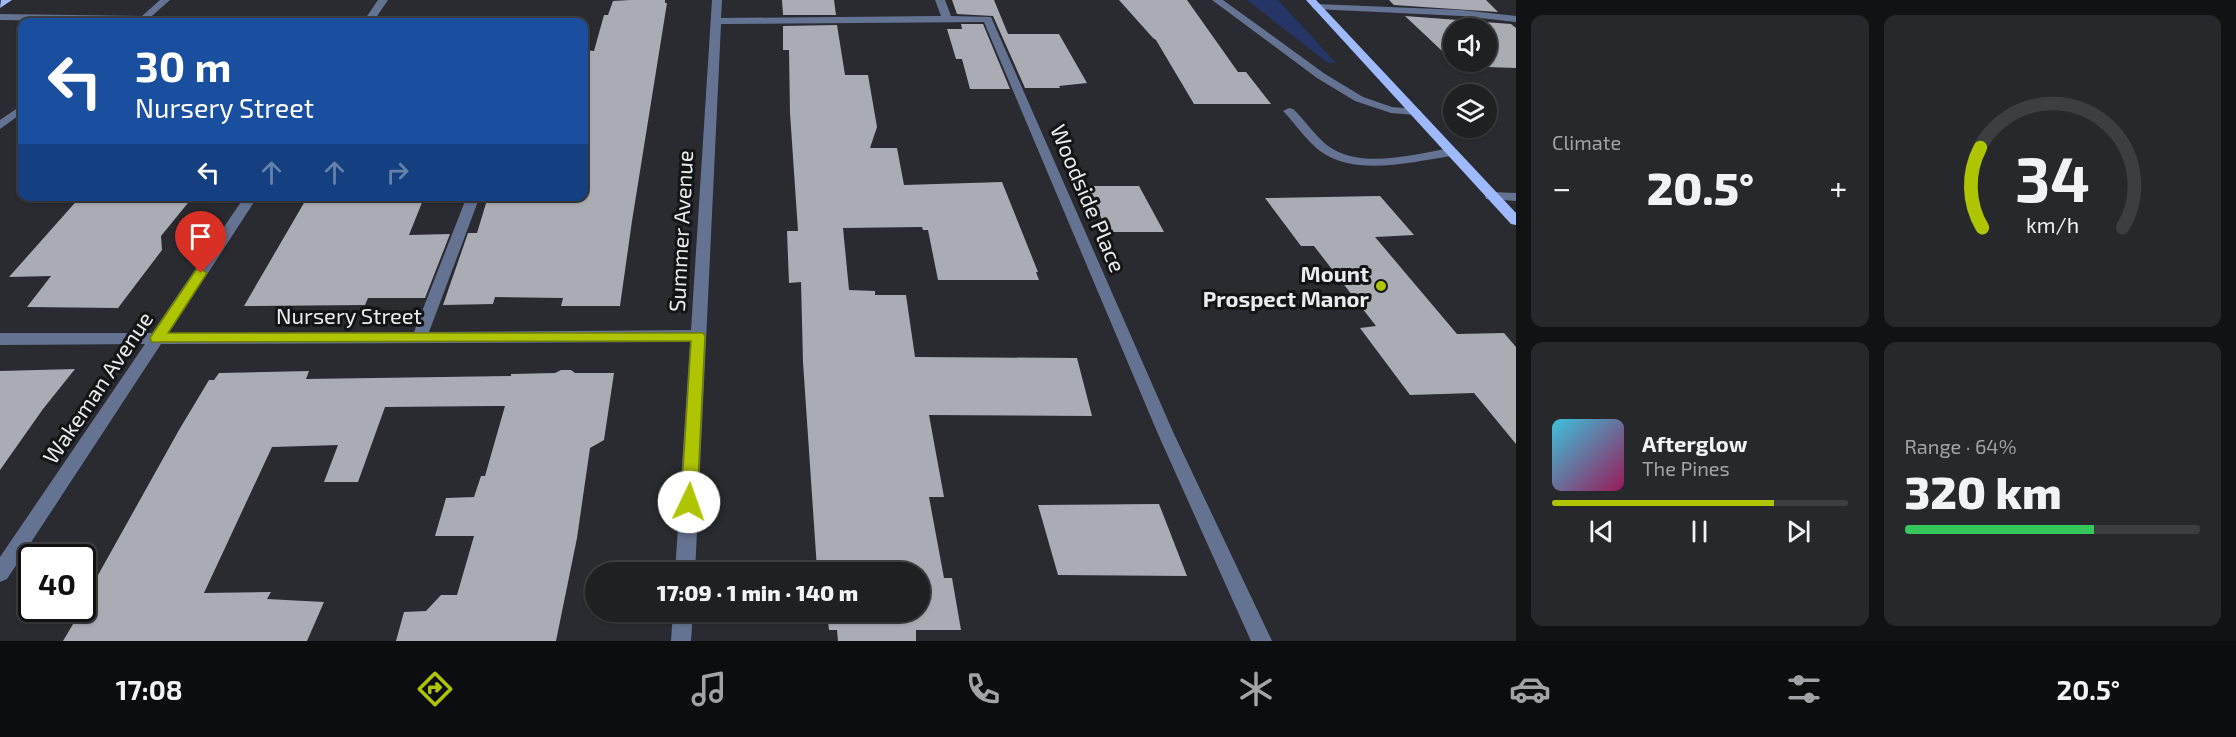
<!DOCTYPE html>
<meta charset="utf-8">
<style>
:root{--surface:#1f2024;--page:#27282c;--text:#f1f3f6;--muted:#a1a3a6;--line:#3c3e41;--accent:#b0c502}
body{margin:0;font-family:"Exo 2",sans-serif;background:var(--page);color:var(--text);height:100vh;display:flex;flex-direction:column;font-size:22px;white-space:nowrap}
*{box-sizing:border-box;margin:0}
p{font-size:20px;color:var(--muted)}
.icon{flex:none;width:33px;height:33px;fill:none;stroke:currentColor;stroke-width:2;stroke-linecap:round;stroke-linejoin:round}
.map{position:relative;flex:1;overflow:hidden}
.side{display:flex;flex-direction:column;gap:15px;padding:15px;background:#111214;width:720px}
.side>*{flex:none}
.top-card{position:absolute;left:18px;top:18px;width:570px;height:183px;border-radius:12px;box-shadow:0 2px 4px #0004,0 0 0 2px var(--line);background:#1a4fa0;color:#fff;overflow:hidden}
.controls{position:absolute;left:1443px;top:18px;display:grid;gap:12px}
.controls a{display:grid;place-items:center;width:54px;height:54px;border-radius:50%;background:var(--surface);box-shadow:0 2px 4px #0004,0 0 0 2px var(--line);font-size:30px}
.speed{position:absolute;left:18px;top:544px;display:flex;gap:12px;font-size:30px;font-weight:700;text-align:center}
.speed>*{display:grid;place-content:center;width:78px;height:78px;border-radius:50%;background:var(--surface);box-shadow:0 2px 4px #0004,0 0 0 2px var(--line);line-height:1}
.speed .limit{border:3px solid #111;border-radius:9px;background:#fff;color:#111}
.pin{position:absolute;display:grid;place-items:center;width:51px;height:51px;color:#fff;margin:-62px -26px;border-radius:50% 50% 50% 0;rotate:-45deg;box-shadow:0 0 6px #0007}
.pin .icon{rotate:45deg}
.me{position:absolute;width:66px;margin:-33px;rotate:3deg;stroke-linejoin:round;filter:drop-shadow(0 0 4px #0008)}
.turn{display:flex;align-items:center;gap:21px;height:126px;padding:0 18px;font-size:27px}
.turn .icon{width:78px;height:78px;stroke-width:2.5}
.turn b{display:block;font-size:42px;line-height:51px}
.lanes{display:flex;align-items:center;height:57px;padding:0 18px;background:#0003;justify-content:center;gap:30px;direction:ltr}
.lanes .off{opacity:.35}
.big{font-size:45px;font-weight:800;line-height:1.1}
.side .tile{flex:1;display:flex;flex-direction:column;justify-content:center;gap:9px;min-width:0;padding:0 21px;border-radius:12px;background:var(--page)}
.side .dial{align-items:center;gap:0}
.dial svg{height:156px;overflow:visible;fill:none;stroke:var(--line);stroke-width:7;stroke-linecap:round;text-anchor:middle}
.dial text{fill:var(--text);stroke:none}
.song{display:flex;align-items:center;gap:18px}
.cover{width:72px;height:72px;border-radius:9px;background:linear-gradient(135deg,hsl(190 70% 55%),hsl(330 70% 35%))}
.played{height:6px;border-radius:3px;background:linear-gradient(90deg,var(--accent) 75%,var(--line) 75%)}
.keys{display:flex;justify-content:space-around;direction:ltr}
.heat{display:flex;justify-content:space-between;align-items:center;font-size:33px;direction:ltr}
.charge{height:9px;border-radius:4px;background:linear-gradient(90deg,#34c759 64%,var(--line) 0)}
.side .tiles{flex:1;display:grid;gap:15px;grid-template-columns:repeat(2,1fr)}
.trip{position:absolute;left:585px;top:562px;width:345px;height:60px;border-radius:30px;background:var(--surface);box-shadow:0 2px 4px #0004,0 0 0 2px var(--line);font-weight:800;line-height:60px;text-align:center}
.dock{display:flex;height:96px;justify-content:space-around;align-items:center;background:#0c0d0e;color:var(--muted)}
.dock .icon{width:42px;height:42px}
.dock .selected{color:var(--accent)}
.dock b{font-size:27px;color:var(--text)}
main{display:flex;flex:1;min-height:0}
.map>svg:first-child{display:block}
.green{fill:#253566}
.building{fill:#a9acb2;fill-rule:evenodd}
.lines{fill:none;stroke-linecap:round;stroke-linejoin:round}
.minor{fill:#657393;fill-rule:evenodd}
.major{fill:#9eb9fd;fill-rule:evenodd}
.route{fill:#b0c502;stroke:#728001;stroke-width:1.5}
.poi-dot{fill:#b0c502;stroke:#131416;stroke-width:2}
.labels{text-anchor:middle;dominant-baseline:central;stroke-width:6;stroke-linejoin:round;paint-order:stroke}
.street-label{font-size:22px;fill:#e9ebee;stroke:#131416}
.poi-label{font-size:22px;font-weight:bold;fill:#e9ebee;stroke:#131416;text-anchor:end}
</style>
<main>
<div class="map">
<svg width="1516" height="641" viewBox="0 0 1516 641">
<rect width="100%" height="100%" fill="#292b30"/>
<polygon class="green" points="1247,0 1278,0 1336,63 1328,63"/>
<g class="building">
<polygon points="630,0 665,0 665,3 667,3 632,221 620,306 561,306 563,298 495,297 493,304 443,305 468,233 477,233 487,200 564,200 584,196 584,50 594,51 604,15 608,15 613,1"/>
<polygon points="782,0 834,0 836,15 783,15"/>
<polygon points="952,0 994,0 1008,34 1059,34 1087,83 1059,86 1060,88 1025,88 993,16 957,14"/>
<polygon points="1119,0 1187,0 1238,72 1246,72 1271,104 1194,104 1156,40 1153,38"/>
<polygon points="1389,0 1486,0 1498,12 1394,5"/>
<path d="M1405 16 1511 24 1516 28V68L1458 66ZM1454 28H1486V62H1454Z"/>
<polygon points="961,24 983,24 1010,89 970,89 962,59 956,59 947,29 962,29"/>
<polygon points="837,25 845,75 868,75 877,127 870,148 897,148 904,185 1002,182 1038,272 1036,272 1039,280 938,280 928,230 923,230 922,227 843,228 849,290 875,291 875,295 906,295 915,357 1077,358 1092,416 929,415 944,497 929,497 944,578 952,578 961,630 916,630 916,641 838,641 837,630 829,630 827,612 920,612 920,573 824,573 817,569 803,362 801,282 789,283 787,231 798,231 790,113 789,50 783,50 783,26"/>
<polygon points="1088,186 1139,186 1164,232 1107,232"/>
<polygon points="81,196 192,198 161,236 162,250 118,308 27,307 51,276 9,277"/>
<polygon points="308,196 397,196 395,200 423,200 409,235 450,234 425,298 368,298 365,305 244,306"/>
<polygon points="1380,196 1414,235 1375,237 1457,334 1504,333 1516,347 1516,444 1474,393 1410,395 1360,328 1376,326 1314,246 1301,246 1265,198"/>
<polygon points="75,369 43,409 0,470 0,371"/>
<polygon points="561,370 571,370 575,373 614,373 604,440 590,448 577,538 556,641 396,641 404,612 426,611 441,595 457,595 474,536 435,536 446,498 474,497 481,476 485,476 505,406 493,406 385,407 358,482 324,482 338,445 272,447 204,593 271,592 267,599 324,602 307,641 63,641 82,609 90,593 88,593 179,430 209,380 214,380 219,373 309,371 306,379 511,376 511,374 555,373"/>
<polygon points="1159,504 1187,576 1058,575 1038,505"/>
</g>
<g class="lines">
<g class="minor">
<polygon points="160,0 170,0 145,22 0,20 0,14 142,16"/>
<polygon points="378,0 388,0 373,22 363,22"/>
<polygon points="712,0 722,0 721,18 941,16 935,0 945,0 951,16 991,17 1174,434 1272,641 1251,641 1158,434 984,22 721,24 695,573 675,573 690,342 161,344 7,579 0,582 0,557 145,344 0,345 0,333 152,333 245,196 258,196 169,333 414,332 467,196 480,196 429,332 691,330"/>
<polygon points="1212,0 1223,0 1325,74 1363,97 1392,107 1416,109 1422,112 1416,115 1391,113 1355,101 1317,78"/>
<polygon points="1317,4 1462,10 1516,16 1516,22 1462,16 1314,9 1312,7"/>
<polygon points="22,105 22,113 0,129 0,120"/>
<path d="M1289 108 1293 109C1305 120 1315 136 1328 146 1361 170 1415 154 1451 148L1457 152 1451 156C1411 162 1355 177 1320 151 1307 141 1296 125 1285 113L1283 111Z"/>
<polygon points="1491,192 1516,193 1516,201 1486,199 1485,196"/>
<polygon points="673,612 693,612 691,641 671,641"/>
</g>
<g class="major">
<polygon points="12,0 0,8 1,0"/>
<polygon points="1306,0 1316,0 1516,213 1516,225 1511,224"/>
</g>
</g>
<polygon class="route" points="201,269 207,273 168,333 703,333 705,336 697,502 695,507 689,509 683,507 681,502 691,341 152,342 150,338 152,335 196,270"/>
<circle class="poi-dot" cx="1381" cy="286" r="6"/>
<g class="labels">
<g class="street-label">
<text transform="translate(1089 198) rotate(67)">Woodside Place</text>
<text transform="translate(680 231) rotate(-87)">Summer Avenue</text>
<text x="349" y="315">Nursery Street</text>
<text transform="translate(97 387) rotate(-56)">Wakeman Avenue</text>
</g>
<g class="poi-label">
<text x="1369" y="273">Mount<tspan x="1369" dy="25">Prospect Manor</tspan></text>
</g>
</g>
</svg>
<div class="controls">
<a><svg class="icon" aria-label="sound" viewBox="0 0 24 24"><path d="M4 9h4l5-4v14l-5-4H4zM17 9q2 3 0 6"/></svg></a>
<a><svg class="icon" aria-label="layers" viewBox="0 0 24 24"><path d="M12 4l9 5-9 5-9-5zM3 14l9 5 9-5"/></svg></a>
</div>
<div class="speed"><div class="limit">40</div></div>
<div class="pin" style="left:201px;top:273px;background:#d93025"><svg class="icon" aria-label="arrive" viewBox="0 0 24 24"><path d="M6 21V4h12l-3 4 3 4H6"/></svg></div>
<svg class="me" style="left:689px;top:502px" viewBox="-20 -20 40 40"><circle r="19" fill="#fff"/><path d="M0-13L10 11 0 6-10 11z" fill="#b0c502"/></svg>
<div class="trip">17:09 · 1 min · 140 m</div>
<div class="top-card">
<div class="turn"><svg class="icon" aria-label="left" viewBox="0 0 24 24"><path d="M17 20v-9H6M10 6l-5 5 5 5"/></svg><div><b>30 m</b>Nursery Street</div></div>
<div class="lanes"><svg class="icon" aria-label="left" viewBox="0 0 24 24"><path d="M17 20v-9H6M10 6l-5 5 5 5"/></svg><svg class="icon off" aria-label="ahead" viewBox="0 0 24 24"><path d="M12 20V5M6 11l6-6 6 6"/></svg><svg class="icon off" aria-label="ahead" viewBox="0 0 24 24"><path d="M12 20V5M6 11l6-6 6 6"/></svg><svg class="icon off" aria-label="right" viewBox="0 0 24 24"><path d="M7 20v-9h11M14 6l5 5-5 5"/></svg></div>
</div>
</div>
<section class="side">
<div class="tiles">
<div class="tile"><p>Climate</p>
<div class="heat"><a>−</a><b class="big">20.5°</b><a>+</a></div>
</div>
<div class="tile dial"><svg viewBox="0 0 100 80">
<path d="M14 69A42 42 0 1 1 86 69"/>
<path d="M14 69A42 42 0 0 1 13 28" stroke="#b0c502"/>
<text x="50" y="56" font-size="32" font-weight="700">34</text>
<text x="50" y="72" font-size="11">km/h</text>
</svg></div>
<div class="tile">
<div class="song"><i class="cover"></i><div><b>Afterglow</b><p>The Pines</p></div></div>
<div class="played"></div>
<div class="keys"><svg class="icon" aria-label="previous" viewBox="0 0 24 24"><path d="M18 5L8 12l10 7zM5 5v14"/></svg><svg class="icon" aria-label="pause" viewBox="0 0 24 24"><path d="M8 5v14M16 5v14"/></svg><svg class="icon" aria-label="next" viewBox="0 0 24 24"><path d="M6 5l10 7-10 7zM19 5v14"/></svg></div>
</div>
<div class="tile"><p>Range · 64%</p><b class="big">320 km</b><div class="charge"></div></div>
</div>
</section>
</main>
<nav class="dock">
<b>17:08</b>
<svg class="icon selected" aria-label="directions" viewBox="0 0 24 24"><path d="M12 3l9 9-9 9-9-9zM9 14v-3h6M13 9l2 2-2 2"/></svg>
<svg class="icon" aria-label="music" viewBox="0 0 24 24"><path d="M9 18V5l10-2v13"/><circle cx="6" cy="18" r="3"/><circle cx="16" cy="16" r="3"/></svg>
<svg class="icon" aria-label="phone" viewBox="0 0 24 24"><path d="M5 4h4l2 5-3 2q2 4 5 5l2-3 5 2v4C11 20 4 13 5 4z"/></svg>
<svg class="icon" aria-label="climate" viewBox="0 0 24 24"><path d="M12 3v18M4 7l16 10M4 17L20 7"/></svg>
<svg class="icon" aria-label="car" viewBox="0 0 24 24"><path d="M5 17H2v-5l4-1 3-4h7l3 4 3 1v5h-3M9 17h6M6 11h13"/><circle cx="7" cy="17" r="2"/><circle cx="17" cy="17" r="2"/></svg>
<svg class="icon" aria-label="filters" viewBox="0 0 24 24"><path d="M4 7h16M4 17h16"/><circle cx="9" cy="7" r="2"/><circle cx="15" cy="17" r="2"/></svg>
<b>20.5°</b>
</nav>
